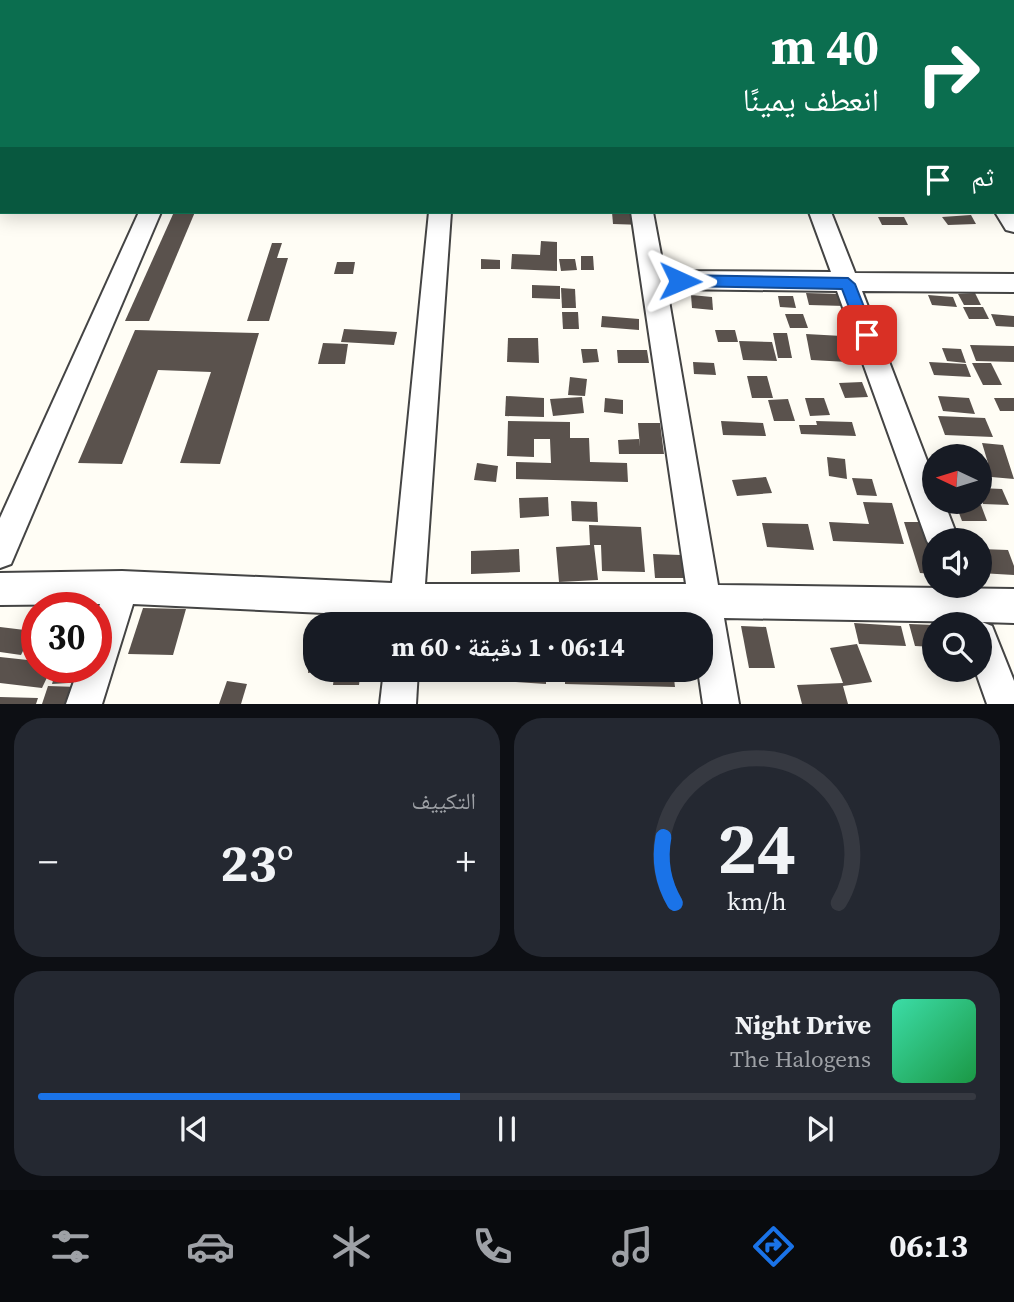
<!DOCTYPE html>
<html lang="ar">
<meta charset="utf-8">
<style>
:root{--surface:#171b24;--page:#242831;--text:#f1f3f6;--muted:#9ea1a6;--line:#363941;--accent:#1a73e8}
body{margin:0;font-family:"Source Serif 4","Noto Naskh Arabic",serif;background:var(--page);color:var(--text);direction:rtl;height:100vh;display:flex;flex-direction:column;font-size:26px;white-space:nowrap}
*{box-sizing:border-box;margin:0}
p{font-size:23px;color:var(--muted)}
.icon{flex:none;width:38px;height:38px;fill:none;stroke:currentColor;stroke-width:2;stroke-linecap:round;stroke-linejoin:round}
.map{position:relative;height:704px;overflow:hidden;direction:ltr}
.side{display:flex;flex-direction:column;gap:14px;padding:14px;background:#0d0f14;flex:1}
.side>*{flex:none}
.hud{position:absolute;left:0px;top:0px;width:1015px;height:214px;box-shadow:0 4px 18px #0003;direction:rtl;background:#0b6e4f;color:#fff;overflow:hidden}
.needle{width:46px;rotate:274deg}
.buttons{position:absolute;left:922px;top:444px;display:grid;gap:14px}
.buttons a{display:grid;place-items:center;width:70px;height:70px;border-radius:50%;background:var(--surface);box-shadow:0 4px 18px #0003;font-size:35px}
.speed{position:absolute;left:21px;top:592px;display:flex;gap:14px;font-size:35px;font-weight:700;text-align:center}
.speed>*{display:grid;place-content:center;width:91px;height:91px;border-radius:50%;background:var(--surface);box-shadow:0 4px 18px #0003;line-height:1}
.speed .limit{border:10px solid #d22;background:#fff;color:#111}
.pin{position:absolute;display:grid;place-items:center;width:60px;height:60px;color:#fff;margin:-30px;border-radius:14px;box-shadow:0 4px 10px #0006}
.me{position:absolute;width:77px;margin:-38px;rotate:91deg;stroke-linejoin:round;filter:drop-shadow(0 0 5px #0008)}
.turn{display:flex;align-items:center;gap:24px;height:147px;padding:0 21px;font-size:32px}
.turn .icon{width:91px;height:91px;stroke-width:2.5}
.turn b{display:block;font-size:49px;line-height:60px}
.then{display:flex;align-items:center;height:66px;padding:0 21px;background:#0003;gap:14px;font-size:26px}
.big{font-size:52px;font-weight:700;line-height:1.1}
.side .widget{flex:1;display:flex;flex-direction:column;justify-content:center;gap:10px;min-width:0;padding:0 24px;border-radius:28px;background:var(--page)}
.side .dial{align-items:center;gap:0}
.dial svg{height:182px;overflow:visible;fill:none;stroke:var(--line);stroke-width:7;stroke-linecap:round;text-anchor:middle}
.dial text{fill:var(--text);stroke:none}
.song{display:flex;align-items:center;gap:21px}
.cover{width:84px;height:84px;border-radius:10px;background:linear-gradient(135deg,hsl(160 70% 55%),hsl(140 70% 35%))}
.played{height:7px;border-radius:4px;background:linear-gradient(90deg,var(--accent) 45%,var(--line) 45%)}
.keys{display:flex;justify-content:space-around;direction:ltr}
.heat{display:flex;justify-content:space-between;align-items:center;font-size:38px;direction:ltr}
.side .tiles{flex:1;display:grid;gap:14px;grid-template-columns:1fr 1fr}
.widget:last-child{grid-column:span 2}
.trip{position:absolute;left:303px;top:612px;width:410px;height:70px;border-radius:28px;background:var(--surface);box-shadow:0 4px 18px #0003;font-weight:700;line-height:70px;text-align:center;direction:rtl}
.tabs{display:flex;height:112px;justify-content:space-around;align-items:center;background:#090b0e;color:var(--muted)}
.tabs .icon{width:49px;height:49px}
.tabs .on{color:var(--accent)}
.tabs b{font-size:32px;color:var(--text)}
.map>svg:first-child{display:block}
.building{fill:#5a524d}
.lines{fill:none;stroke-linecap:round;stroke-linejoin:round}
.minor-casing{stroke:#444;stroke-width:4}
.minor{fill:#fff;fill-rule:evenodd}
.route{fill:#1a73e8;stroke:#114b97;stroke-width:2}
</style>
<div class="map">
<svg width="1014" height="704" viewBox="0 0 1014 704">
<rect width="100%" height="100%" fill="#fffdf5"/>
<g class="building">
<polygon points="174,212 195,212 149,321 125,321"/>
<polygon points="612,212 643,212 644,225 613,224"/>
<polygon points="971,215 976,224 948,225 942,217"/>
<polygon points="878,217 904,217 908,225 882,225"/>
<polygon points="541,241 557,242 557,271 511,269 512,254 540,255"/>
<polygon points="272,243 282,243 277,258 288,258 269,321 247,321"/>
<polygon points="581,256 593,256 594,270 581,270"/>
<polygon points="481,259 500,260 500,269 481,269"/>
<polygon points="559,259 575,259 577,270 561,271"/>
<polygon points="337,262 355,262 353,274 334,274"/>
<polygon points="532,285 560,286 560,299 532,298"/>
<polygon points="561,288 575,289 576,308 562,308"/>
<polygon points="806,293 841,294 845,306 809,305"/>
<polygon points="975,293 981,305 964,305 958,294"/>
<polygon points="691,295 712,297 713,310 692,308"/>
<polygon points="928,295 953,297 957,307 932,305"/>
<polygon points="778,296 793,296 796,308 780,307"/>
<polygon points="963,307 983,307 989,319 969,319"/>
<polygon points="562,312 578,312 579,329 563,329"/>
<polygon points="785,314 803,314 808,328 790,328"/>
<polygon points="991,314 1014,316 1014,327 996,326"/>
<polygon points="602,316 639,319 639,330 601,327"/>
<polygon points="344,329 397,332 394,345 341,342"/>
<polygon points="135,330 259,333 220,464 180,463 211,372 158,370 122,464 78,463"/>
<polygon points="715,330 735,330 738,342 718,342"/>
<polygon points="773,333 787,333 792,358 778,358"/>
<polygon points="806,334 842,336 848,362 811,360"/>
<polygon points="508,338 538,338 539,363 507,362"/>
<polygon points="739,341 772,342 777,361 743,360"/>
<polygon points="323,343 348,344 345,364 318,364"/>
<polygon points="970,345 1014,346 1014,362 976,361"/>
<polygon points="942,348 961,349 966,363 947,361"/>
<polygon points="581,349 597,349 599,362 583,363"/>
<polygon points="617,350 647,350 649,363 618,363"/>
<polygon points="693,362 714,363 716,375 694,374"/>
<polygon points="929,362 966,364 971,377 934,375"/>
<polygon points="972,363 991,363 1002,385 983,385"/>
<polygon points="747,376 767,376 773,398 752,398"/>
<polygon points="570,377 587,379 585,396 568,395"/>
<polygon points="862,382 868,397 845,398 839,383"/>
<polygon points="506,396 544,398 544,417 505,416"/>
<polygon points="938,396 969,398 975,414 943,411"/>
<polygon points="582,397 584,413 553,416 550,399"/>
<polygon points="605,398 623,400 623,414 604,412"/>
<polygon points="805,398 824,398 830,415 810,416"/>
<polygon points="994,398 1014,398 1014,411 1000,411"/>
<polygon points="788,399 795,421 774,421 768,400"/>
<polygon points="938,416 985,418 993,437 945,435"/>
<polygon points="508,421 570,422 570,438 589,438 590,462 627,463 628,482 516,479 516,462 551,463 550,439 534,439 534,457 507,456"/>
<polygon points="721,421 763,423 766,436 723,435"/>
<polygon points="816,421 852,422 856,436 801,434 799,425 817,425"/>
<polygon points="638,423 660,423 664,454 619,454 618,440 639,439 640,447"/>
<polygon points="982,443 1003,445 1014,479 980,476 980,462 988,463"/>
<polygon points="827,457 845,459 847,479 829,476"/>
<polygon points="477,463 498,466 496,482 474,480"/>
<polygon points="766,477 772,493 737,496 732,480"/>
<polygon points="852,478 872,479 877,496 857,495"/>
<polygon points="980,488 1002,489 1009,505 983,504"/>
<polygon points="548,497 549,516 520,518 519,498"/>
<polygon points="571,501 597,502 598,522 572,521"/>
<polygon points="863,502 892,503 904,544 833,541 829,522 869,524"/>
<polygon points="956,505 981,505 987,521 962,521"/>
<polygon points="904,522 924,522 934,554 934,574 920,573"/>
<polygon points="762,523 808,524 814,550 767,547"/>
<polygon points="589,525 641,527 645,572 602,571 601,545 594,545 598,580 559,582 556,547 590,545"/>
<polygon points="519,549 520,572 471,574 471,551"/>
<polygon points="980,549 1008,550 1014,566 1014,575 980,573"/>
<polygon points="653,554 681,555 684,578 655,578"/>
<polygon points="143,608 186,609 173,655 128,654"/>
<polygon points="854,623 901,626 906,646 859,644"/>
<polygon points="909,624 934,625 934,647 915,646"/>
<polygon points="741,626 766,627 775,668 749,668"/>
<polygon points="0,627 33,631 21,655 0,652"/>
<polygon points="857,644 872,682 843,686 848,704 802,704 797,685 843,683 830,648"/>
<polygon points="315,651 315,672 308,673 309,652"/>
<polygon points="0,657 37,661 37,667 52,667 42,688 0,683"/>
<polygon points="57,667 89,667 85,682 52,684"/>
<polygon points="335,670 361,670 359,685 333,685"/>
<polygon points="502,670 546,670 546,684 501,681"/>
<polygon points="565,670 673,670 675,687 565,684"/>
<polygon points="227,681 247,684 241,704 219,704"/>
<polygon points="48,686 78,687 72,704 42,704"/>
<polygon points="0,697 38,698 36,704 0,704"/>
</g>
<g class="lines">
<defs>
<g id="minor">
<rect x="283" y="0" width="16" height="2"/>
<rect x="460" y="0" width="16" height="2"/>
<rect x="598" y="0" width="16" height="2"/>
<polygon points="734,0 750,0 751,2 734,2"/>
<polygon points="866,0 882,0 883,2 866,2"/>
<rect x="1013" y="145" width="1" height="14"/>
<rect x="0" y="179" width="2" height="14"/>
<polygon points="1014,207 1014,232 1006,230 995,212 1013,212"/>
<polygon points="139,212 161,212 11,564 0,568 0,518"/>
<polygon points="429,212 451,212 425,584 686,584 631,212 653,212 664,271 831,272 809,212 831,212 855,273 1014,274 1014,292 862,291 934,479 934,502 944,502 959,541 934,541 934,553 927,541 837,291 667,289 718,585 1014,589 1014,623 982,622 992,626 1014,681 1014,704 987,704 975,670 980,670 980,625 971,625 978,622 724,618 739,704 703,704 698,670 700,625 691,625 690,617 422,617 422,625 388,625 389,616 133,604 102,704 66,704 79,667 96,667 96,615 100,604 0,605 0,573 122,571 392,583"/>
<polygon points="384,670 418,670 416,704 380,704"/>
</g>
</defs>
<use href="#minor" class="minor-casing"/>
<use href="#minor" class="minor"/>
</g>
<polygon class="route" points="680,275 848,278 855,284 875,335 867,341 861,339 842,289 680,286 673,281"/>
</svg>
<div class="buttons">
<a><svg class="needle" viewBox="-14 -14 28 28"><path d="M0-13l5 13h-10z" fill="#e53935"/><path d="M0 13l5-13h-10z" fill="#9ea1a6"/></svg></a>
<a><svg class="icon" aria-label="sound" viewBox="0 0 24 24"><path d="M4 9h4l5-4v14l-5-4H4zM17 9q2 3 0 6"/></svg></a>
<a><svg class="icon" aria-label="search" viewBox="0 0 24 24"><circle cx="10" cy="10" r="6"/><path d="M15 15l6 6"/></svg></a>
</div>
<div class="speed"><div class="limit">30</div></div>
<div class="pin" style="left:867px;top:335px;background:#d93025"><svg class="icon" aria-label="arrive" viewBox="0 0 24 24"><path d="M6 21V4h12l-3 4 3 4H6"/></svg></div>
<svg class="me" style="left:680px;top:281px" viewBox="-20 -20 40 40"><path d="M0-17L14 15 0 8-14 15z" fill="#1a73e8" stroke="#fff" stroke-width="4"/></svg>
<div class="trip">06:14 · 1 دقيقة · 60 m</div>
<div class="hud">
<div class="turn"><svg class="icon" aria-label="right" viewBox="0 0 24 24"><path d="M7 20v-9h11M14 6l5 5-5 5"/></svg><div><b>40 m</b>انعطف يمينًا</div></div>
<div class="then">ثم<svg class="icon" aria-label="arrive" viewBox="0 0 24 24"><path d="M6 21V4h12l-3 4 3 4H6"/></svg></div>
</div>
</div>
<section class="side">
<div class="tiles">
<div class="widget dial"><svg viewBox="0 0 100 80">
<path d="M14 69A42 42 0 1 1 86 69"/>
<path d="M14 69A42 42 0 0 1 9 40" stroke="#1a73e8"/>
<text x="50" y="56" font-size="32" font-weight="700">24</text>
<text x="50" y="72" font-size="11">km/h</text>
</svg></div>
<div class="widget"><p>التكييف</p>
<div class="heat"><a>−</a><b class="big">23°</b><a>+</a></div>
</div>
<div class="widget">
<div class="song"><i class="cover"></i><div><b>Night Drive</b><p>The Halogens</p></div></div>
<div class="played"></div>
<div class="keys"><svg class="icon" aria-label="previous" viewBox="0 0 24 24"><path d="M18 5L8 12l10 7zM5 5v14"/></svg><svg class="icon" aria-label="pause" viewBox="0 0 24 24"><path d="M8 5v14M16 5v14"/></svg><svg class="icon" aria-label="next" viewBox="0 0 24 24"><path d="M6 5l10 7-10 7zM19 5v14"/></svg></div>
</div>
</div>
</section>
<nav class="tabs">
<b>06:13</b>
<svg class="icon on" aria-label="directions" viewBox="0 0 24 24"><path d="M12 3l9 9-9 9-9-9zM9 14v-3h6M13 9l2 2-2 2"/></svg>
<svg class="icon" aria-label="music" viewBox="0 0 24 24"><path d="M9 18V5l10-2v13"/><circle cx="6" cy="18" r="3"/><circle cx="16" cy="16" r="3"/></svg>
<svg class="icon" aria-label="phone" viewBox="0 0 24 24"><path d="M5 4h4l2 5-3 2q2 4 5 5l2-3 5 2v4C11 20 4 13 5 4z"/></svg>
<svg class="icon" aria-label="climate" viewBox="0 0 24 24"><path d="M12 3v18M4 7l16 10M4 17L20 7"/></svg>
<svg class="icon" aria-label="car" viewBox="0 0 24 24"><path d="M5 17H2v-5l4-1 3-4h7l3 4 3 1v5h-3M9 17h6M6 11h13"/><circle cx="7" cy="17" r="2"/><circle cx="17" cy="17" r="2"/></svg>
<svg class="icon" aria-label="filters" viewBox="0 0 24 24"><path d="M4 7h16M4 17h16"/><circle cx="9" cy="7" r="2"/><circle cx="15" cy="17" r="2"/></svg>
</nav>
